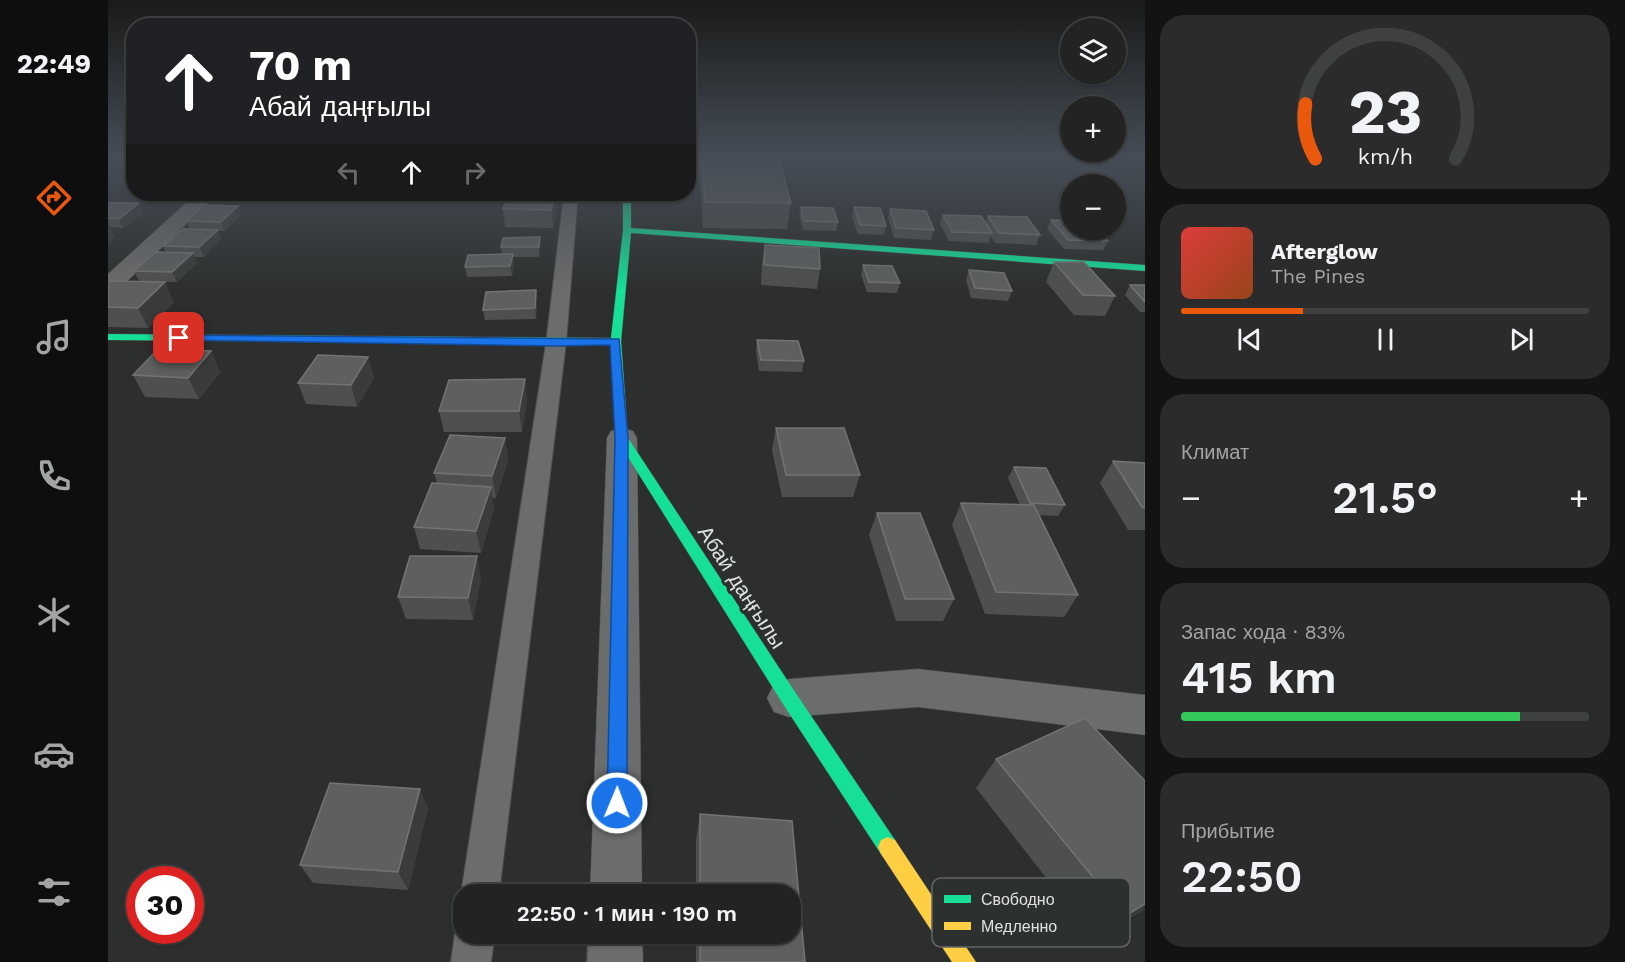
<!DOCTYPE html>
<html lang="ru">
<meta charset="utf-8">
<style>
:root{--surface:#222322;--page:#2a2b2a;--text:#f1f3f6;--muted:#a2a4a5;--line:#3f4040;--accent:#ea580c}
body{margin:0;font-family:"Work Sans",sans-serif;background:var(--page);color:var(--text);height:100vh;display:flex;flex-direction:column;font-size:22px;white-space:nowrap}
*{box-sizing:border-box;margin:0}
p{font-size:20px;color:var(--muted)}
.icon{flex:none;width:33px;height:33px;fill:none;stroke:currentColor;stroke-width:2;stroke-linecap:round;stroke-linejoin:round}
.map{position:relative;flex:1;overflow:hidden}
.details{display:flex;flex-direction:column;gap:15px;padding:15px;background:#131313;width:480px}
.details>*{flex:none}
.guide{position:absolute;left:18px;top:18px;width:570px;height:183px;border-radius:24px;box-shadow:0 2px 4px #0004,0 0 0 2px var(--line);background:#202124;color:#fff;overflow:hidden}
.controls{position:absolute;left:952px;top:18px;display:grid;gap:12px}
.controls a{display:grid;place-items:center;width:66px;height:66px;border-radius:50%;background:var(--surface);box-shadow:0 2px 4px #0004,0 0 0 2px var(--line);font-size:30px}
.speed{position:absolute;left:18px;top:866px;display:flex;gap:12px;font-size:30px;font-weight:700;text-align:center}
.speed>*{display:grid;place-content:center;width:78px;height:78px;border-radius:50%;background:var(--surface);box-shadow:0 2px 4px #0004,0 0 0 2px var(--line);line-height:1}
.speed .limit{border:9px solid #d22;background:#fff;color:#111}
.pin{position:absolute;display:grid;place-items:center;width:51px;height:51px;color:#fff;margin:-26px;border-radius:12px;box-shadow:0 3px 9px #0006}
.me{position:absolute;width:66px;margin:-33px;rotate:1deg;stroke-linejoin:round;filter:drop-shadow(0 0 4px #0008)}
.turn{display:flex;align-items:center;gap:21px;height:126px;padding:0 24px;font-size:27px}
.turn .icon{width:78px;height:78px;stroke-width:2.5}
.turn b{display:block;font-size:42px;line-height:51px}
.lanes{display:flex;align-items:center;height:57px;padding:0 24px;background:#0003;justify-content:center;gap:30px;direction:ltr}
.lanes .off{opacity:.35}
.big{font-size:45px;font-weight:600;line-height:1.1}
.details .widget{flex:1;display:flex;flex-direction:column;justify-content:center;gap:9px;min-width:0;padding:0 21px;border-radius:24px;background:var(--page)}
.details .dial{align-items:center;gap:0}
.dial svg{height:156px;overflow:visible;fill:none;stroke:var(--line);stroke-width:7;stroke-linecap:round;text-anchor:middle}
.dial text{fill:var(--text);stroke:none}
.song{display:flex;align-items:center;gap:18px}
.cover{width:72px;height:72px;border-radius:9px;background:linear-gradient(135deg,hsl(0 70% 55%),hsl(20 70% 35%))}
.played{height:6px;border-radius:3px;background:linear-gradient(90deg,var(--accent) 30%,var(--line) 30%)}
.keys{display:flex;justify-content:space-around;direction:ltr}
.heat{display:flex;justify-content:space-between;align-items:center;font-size:33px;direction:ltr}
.charge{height:9px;border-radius:4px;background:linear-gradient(90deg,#34c759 83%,var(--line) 0)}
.trip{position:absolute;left:345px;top:884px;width:348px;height:60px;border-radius:24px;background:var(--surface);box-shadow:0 2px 4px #0004,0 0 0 2px var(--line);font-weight:600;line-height:60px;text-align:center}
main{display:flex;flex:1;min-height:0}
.dock{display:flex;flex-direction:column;width:108px;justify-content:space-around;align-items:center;background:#0e0e0e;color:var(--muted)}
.dock .icon{width:42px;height:42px}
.dock .selected{color:var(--accent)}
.dock b{font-size:27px;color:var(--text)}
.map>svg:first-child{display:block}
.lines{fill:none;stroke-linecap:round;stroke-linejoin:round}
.lane-casing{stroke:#4a4c4b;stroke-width:2}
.street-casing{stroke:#4a4c4b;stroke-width:1}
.fast-casing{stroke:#4a4c4b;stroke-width:1}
.slow-casing{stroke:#4a4c4b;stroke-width:1}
.lane{fill:#6b6c6c;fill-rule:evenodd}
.street{fill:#6b6c6c;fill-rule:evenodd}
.fast{fill:#16e098;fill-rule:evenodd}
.slow{fill:#ffcf43;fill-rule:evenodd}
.wall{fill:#4e504f}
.shaded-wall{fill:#3a3c3b}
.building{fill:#5e605f;stroke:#727473;stroke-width:1.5}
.route{fill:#1a73e8;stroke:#114b97;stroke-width:1.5}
.labels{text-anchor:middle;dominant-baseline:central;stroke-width:6;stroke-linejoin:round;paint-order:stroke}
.street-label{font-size:21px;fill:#dfe1e1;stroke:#2c302f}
.key{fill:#2c302f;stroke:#626564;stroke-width:1.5}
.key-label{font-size:16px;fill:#dfe1e1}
</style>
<main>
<nav class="dock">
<b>22:49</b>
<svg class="icon selected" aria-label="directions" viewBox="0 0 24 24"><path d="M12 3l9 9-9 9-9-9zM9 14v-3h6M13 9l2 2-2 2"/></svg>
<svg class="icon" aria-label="music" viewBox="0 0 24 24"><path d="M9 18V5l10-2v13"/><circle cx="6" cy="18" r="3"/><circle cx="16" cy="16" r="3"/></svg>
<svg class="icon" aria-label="phone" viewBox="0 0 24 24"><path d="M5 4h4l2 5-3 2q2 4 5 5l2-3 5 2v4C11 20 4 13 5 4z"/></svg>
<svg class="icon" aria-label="climate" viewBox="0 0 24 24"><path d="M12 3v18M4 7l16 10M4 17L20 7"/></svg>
<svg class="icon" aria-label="car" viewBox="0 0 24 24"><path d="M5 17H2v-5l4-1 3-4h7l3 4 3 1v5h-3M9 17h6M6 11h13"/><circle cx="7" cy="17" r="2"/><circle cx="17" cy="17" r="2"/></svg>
<svg class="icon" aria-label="filters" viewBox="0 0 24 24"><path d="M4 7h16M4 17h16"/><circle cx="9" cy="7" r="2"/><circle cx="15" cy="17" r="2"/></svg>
</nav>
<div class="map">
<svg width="1037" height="962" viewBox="0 0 1037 962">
<rect width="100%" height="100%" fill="#2d2f2e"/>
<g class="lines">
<defs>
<g id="lane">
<polygon points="456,194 470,194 458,343 391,894 356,894 356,900 353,894 438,343"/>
<polygon points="356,918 356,933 387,933 383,962 343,962 347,933"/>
</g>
<g id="street">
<polygon points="88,194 109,194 8,292 0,294 0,274"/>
<polygon points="514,428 525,431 529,438 534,894 482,894 499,438 503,431"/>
<polygon points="810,669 1037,695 1037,735 810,707 681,717 666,712 659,698 666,684 681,679"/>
<polygon points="480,933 534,933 535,962 479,962"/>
</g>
<polygon id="fast" points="515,194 523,194 523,228 1037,265 1037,271 523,233 513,341 520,438 687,692 787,840 790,847 787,854 780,857 773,854 675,704 508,438 503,344 0,340 0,334 503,338 515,230"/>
<polygon id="slow" points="780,837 787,840 868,962 844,962 773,854 770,847 773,840"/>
</defs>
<use href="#lane" class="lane-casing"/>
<use href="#street" class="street-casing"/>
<use href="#fast" class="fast-casing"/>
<use href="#slow" class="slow-casing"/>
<use href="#lane" class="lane"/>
<use href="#street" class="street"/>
<use href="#fast" class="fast"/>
<use href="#slow" class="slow"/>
</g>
<g class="wall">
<polygon points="586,156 670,156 683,203 679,229 595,228 592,172 588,172"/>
<polygon points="111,194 155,194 146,202 113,200"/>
<polygon points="401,194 448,194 449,209 445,228 397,227 395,209"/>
<polygon points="0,203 31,203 35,213 15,228 2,227 7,237 0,243"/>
<polygon points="130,206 133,215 117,231 110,231 113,239 96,257 86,257 89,263 69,282 31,281 26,271 58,252 55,246 82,229 79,221"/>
<polygon points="693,207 730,222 728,231 695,230 691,216"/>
<polygon points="746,207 778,226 776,235 750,234 744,217"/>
<polygon points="782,209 826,230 823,240 786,238 780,218"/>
<polygon points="835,215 877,222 880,216 932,235 928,245 887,243 883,236 880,243 841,241 832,224"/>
<polygon points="943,220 1000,241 995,250 956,249 939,229"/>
<polygon points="432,237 432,247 431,257 405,257 406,264 404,276 359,277 357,267 394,254 393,247"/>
<polygon points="657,245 712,269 709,289 653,285 654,264"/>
<polygon points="946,262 1007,296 997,316 966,315 938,282"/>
<polygon points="755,265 792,283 789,293 759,292 753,275"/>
<polygon points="861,270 904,291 900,301 863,298 858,280"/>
<polygon points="0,281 66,302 40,328 0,327"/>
<polygon points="1022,285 1037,285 1037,312 1032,312 1017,295"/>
<polygon points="428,290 429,300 428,319 377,320 375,310"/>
<polygon points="649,340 696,361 694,372 651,371 648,351"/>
<polygon points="103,351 112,372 91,399 37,397 25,375"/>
<polygon points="260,357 266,378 249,407 198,404 190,383"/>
<polygon points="417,379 419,401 414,432 336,432 331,411"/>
<polygon points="668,428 752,475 745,497 674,497 664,450"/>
<polygon points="397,438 400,460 388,498 384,498 386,509 373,553 312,549 306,527 329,483 326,473"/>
<polygon points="1005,461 1037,463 1037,530 1020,530 992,483"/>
<polygon points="906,467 957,505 950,516 930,515 970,595 956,617 877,614 844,525 853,503 912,505 900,478"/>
<polygon points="769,513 846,599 835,621 788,621 761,535"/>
<polygon points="373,578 365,620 298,619 290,597"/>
<polygon points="888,759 1037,909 986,939 868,788"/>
<polygon points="320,808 300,890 205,883 192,865"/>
<polygon points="592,814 684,821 697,962 588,962 588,933 682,933 682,894 588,894 588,840"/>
</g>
<g class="shaded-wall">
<polygon points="143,194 155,194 146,202"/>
<polygon points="447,194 448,194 449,209 445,228 443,210"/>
<polygon points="31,203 35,213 15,228 11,219"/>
<polygon points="130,206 133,215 117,231 113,222"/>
<polygon points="0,223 7,237 0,243"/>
<polygon points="110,230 113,239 96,257 91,247"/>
<polygon points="432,237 432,247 431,257 431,247"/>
<polygon points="85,253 89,263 69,282 64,272"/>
<polygon points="405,254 406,264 404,276 402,266"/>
<polygon points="57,282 66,302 40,328 30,308"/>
<polygon points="428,290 429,300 428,319 427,308"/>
<polygon points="103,351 112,372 91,399 80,378"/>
<polygon points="260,357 266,378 249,407 243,385"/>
<polygon points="417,379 419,401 414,432 411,411"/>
<polygon points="397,438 400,460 388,498 384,476"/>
<polygon points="383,487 386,509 373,553 368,531"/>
<polygon points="369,556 373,578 365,620 360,598"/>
<polygon points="312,789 320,808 300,890 290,872"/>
<polygon points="1037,904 1037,909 986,939 1017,916"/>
</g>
<g class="building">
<polygon points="594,156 670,156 683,203 597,202"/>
<polygon points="401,194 447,194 443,210 395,209"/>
<polygon points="0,203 31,203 11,219 0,218"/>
<polygon points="96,205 130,206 113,222 79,221"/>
<polygon points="693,207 725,208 730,222 696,221"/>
<polygon points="746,207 772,208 778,226 752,225"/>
<polygon points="782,209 818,211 826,230 788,228"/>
<polygon points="835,215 873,216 884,233 844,232"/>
<polygon points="880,216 919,217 932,235 891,233"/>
<polygon points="943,220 963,220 963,230 989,230 1000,241 960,240"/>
<polygon points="75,229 110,230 91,247 55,246"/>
<polygon points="432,237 431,247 393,247 395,238"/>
<polygon points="657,245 711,248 712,269 656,265"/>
<polygon points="48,252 85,253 64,272 26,271"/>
<polygon points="405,254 402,266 357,267 360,255"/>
<polygon points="946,262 976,262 1007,296 975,295"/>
<polygon points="755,265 784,266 792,283 761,282"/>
<polygon points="861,270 896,273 904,291 867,288"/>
<polygon points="0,281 57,282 30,308 0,307"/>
<polygon points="1022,285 1037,285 1037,302"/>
<polygon points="428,290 427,308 375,310 378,292"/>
<polygon points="649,340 690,341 696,361 653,360"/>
<polygon points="50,349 103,351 80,378 25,375"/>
<polygon points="210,355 260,357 243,385 190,383"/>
<polygon points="417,379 411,411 331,411 341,380"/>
<polygon points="668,428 736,428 752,475 678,475"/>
<polygon points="342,435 397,438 384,476 326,473"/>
<polygon points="1005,461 1037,463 1037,508 1034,507"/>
<polygon points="906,467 938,468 957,505 922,503"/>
<polygon points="324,483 383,487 368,531 306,527"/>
<polygon points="853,503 926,505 970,595 888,592"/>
<polygon points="769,513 812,513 846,599 797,599"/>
<polygon points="302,556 369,556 360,598 290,597"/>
<polygon points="977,718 1037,781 1037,904 1017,916 888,759"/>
<polygon points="222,783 312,789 290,872 192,865"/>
<polygon points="592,814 684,821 697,962 592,962 592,933 682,933 682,894 592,894"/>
</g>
<linearGradient id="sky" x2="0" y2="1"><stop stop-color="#191a19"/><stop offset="0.54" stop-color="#464d57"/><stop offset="1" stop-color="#464d57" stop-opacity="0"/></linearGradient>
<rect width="1037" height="291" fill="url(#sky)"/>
<polygon class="route" points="71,335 511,339 520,438 519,803 516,810 509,813 502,810 499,803 507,438 502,345 448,346 67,340 65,338"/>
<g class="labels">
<g class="street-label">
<text transform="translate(634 587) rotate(57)">Абай даңғылы</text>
</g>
</g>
<rect x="824" y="878" width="198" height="69" rx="9" class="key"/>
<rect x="836" y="895" width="27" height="8" fill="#16e098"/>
<rect x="836" y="922" width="27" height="8" fill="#ffcf43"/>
<g class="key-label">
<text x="873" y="905">Свободно</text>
<text x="873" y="932">Медленно</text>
</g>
</svg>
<div class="controls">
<a><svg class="icon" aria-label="layers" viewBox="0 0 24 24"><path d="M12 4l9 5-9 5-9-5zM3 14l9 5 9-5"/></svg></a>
<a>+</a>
<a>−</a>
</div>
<div class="speed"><div class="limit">30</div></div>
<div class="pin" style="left:71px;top:338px;background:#d93025"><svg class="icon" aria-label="arrive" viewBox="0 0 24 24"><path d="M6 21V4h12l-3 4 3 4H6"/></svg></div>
<svg class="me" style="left:509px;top:803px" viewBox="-20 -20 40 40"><circle r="17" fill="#1a73e8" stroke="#fff" stroke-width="3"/><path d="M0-11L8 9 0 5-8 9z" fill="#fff"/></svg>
<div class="trip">22:50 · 1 мин · 190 m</div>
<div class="guide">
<div class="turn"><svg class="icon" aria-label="ahead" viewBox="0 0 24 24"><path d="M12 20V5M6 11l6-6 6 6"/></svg><div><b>70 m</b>Абай даңғылы</div></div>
<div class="lanes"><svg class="icon off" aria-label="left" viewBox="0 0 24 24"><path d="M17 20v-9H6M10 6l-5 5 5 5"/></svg><svg class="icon" aria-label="ahead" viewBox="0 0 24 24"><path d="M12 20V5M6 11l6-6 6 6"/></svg><svg class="icon off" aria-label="right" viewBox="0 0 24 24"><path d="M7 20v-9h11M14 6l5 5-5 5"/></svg></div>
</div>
</div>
<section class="details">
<div class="widget dial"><svg viewBox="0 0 100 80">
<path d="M14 69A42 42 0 1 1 86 69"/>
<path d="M14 69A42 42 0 0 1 9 41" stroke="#ea580c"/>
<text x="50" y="56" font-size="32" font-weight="700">23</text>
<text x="50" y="72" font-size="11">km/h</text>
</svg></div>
<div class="widget">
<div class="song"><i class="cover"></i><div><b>Afterglow</b><p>The Pines</p></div></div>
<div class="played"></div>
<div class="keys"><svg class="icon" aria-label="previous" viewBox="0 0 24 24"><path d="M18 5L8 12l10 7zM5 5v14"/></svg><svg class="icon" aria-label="pause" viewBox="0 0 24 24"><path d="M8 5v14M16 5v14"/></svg><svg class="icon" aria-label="next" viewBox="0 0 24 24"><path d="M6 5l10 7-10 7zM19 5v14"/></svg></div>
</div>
<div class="widget"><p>Климат</p>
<div class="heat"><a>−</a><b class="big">21.5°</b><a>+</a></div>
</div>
<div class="widget"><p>Запас хода · 83%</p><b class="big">415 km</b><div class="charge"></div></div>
<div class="widget"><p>Прибытие</p><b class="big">22:50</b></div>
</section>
</main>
